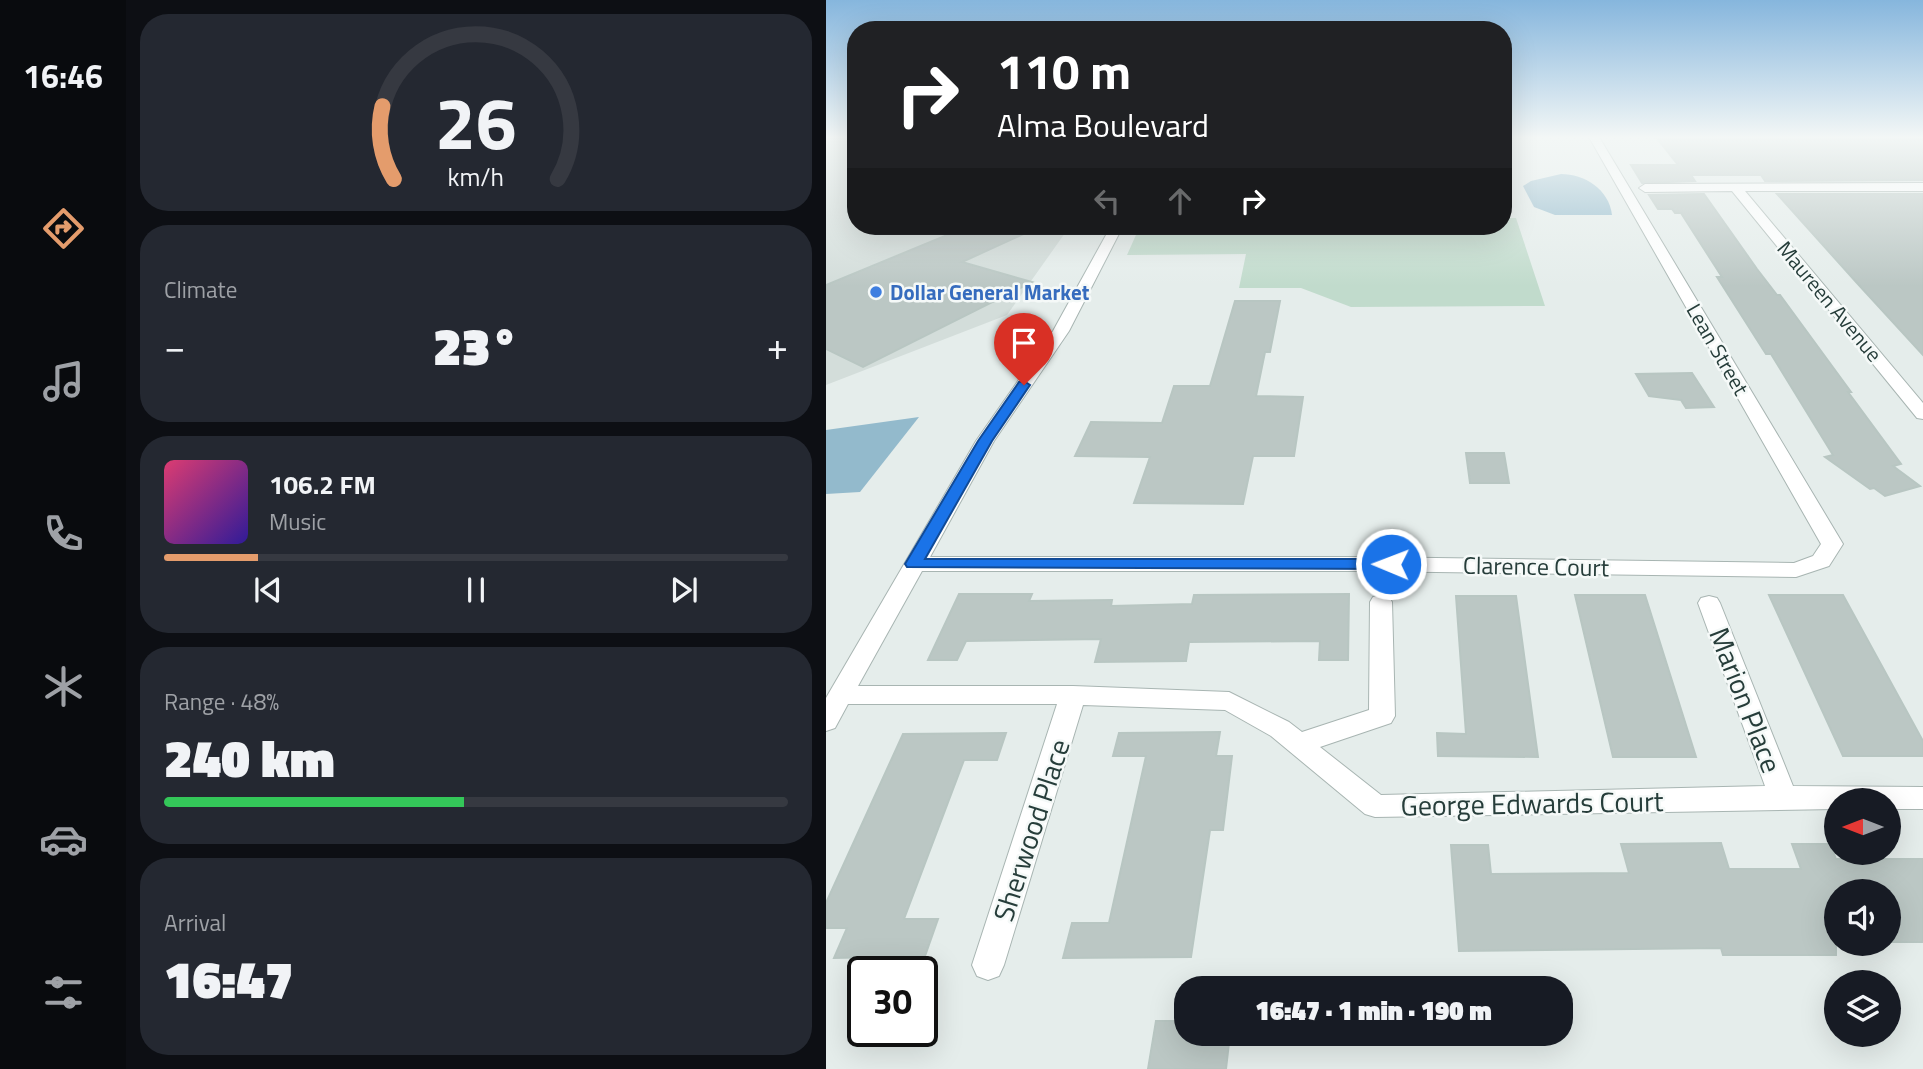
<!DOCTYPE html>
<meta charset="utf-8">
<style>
:root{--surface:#171b24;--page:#242831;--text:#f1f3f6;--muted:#9ea1a6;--line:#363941;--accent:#e49c6c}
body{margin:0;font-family:"Titillium Web",sans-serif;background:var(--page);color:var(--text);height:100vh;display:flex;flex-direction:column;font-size:26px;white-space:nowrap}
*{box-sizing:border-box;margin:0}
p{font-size:23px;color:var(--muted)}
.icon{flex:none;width:38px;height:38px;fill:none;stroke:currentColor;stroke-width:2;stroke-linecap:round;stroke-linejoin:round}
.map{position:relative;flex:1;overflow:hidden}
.details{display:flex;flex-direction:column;gap:14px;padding:14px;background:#0d0f14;width:700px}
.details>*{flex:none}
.top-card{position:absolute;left:21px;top:21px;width:665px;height:214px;border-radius:28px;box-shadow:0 7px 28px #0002;background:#202124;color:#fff;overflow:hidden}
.needle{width:46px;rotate:270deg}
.fabs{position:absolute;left:998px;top:788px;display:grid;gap:14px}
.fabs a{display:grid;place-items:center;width:77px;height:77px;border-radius:50%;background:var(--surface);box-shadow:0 7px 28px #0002;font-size:35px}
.speed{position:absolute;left:21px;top:956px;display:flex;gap:14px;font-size:35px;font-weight:700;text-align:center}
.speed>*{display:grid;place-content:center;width:91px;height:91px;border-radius:50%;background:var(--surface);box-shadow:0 7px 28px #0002;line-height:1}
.speed .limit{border:4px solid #111;border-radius:10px;background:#fff;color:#111}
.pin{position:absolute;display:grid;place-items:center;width:60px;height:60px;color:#fff;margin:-72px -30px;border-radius:50% 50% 50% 0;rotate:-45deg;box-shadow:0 0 7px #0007}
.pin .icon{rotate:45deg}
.me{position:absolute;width:77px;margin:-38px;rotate:271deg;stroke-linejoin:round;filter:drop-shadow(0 0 5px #0008)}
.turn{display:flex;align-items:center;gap:24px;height:147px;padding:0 35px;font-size:32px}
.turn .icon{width:91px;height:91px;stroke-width:2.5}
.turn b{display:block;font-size:49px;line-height:60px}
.lanes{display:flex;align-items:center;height:66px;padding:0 35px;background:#0003;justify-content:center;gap:35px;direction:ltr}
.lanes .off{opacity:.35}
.big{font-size:52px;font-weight:800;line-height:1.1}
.details .widget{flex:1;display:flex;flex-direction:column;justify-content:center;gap:10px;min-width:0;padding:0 24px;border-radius:28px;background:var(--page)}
.details .dial{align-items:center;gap:0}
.dial svg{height:182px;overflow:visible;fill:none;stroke:var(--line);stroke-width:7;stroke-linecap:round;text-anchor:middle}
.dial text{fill:var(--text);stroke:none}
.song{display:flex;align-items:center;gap:21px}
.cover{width:84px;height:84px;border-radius:10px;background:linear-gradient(135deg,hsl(340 70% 55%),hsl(250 70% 35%))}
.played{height:7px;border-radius:4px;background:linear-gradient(90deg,var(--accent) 15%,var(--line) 15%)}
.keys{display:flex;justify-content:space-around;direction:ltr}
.heat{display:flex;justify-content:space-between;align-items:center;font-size:38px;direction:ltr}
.charge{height:10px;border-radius:5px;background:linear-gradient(90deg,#34c759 48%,var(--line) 0)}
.trip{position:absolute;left:348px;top:976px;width:399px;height:70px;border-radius:28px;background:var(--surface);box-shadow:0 7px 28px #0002;font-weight:800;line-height:70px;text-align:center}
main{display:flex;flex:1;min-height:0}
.tabs{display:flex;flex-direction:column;width:126px;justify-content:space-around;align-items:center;background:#090b0e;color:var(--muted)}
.tabs .icon{width:49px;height:49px}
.tabs .on{color:var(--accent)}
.tabs b{font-size:32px;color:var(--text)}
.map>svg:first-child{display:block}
.built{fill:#d3ddda}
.green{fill:#c1dbcc}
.water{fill:#93bacc}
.building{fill:#bbc7c4;stroke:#b8c6c2;stroke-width:2}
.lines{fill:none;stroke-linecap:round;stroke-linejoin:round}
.street-casing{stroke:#a8b5b2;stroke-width:2}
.street{fill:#fff;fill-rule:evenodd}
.route{fill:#1a73e8;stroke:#114b97;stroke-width:2}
.shop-dot{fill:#3f7fe0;stroke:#f5f9f8;stroke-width:2.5}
.labels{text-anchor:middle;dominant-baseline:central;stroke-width:5;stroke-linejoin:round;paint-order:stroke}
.far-shop-label{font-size:21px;font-weight:bold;fill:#366cbe;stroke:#f5f9f8;text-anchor:start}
.far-street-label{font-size:21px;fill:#263d3a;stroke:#f5f9f8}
.street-label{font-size:24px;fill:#263d3a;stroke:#f5f9f8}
.near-street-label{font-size:28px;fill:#263d3a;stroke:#f5f9f8}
</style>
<main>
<nav class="tabs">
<b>16:46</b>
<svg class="icon on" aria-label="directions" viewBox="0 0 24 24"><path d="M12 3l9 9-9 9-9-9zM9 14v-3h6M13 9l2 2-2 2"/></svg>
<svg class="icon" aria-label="music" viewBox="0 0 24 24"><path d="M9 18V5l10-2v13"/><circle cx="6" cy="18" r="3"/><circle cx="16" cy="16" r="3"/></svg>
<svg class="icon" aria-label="phone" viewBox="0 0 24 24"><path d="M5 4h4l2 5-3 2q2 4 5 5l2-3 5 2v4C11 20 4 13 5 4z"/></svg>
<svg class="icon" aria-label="climate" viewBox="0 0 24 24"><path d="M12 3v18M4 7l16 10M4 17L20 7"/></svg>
<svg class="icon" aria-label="car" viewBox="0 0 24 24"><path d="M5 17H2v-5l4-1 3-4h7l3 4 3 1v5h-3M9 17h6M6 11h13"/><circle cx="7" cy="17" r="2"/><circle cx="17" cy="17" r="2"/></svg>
<svg class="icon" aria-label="filters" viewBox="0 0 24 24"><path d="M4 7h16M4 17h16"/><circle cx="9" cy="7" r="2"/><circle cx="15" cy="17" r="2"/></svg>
</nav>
<section class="details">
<div class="widget dial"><svg viewBox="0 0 100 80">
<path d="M14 69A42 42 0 1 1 86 69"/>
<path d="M14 69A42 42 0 0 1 9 37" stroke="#e49c6c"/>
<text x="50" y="56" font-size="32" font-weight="700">26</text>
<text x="50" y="72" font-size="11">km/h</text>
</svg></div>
<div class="widget"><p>Climate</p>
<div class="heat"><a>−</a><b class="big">23°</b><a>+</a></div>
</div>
<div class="widget">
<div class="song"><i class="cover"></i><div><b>106.2 FM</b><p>Music</p></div></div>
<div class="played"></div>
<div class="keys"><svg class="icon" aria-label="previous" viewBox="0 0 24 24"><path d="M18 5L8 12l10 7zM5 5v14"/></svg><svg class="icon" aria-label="pause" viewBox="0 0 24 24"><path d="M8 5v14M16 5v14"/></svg><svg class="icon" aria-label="next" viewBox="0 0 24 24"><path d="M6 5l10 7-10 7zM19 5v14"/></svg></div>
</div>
<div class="widget"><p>Range · 48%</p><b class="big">240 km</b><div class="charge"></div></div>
<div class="widget"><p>Arrival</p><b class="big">16:47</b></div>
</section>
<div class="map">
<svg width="1097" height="1069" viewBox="0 0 1097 1069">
<rect width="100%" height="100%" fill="#e5edeb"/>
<polygon class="built" points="0,137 30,137 30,226 244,226 181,315 0,385"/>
<polygon class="green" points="677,218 690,218 719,306 525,307 475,288 413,288 420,254 301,255 314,226 677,226"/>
<g class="water">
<path d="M735 174C758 174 783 189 786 215H729L708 207 697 186 705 181Z"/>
<polygon points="93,417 34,492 0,494 0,430"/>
</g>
<g class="building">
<polygon points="830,137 1097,137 1097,180 939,181 935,175 865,175 869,181 816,183 805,165 852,165"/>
<polygon points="878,194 931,269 951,295 954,295 1025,392 1022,392 1075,464 1067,466 1094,486 1059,496 1048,488 1044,489 999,457 1007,455 945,354 940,354 891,277 896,277 855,213 849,213 846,209 832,209 823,195"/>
<polygon points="951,194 1097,194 1097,355 1031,283"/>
<polygon points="143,226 215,226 136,262 206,282 37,367 0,349 0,285"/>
<polygon points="409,301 454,301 444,352 439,352 430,396 477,397 468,456 427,456 417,504 308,503 324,457 249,456 265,422 336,423 348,386 384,386"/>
<polygon points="866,373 888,407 860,408 855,400 823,396 810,374"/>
<polygon points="640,453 678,453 683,483 644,483"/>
<polygon points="133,594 206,594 203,601 286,600 285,606 366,604 368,595 523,594 522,660 493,660 494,641 363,642 360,661 269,662 275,639 140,641 131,660 102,660"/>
<polygon points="749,595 819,595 870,757 787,757"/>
<polygon points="943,595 1017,595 1097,741 1097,756 1017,756"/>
<polygon points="630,596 690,596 712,757 612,756 611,733 640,734"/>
<polygon points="394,732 390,756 406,756 397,830 384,830 365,957 237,958 246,923 283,923 320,756 287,756 293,733"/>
<polygon points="180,733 171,760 138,760 78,919 112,919 99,956 8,958 21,928 0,928 0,903 77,734"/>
<polygon points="895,843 903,869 975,869 966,844 1004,844 1010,859 1097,859 1097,942 1062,942 1062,891 1010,891 1010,955 897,955 895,948 633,951 625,845 662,845 665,874 803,873 795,844"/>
<polygon points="330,1021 360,1021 360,1034 404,1034 400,1069 322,1069"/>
</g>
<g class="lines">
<defs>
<g id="street">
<polygon points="763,137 773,137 1017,544 1003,566 970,577 538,571 96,571 32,686 247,686 403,692 463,722 476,732 543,710 544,602 547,597 555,595 563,597 566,602 569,716 565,723 494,747 555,795 939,786 872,603 875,598 883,596 891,598 894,603 967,786 1097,787 1097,809 1062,809 1062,800 1010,800 1010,809 549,817 539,814 445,736 399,710 257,705 178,965 173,976 162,980 151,976 146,965 231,704 22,704 9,728 0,731 0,698 150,441 227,331 285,226 297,226 243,331 168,441 104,557 538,557 968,563 987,556 995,544"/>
<polygon points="1097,183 1097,191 919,191 1097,403 1097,419 1091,418 906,191 819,192 813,188 819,184"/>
</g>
</defs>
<use href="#street" class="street-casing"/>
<use href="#street" class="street"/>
</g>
<linearGradient id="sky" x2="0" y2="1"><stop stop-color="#86b6dd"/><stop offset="0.48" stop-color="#f3f7f6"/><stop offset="1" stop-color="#f3f7f6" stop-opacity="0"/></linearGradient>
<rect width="1097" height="286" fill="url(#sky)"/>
<polygon class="route" points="198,381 204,385 166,441 99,559 565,559 573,564 565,569 81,567 79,564 152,441 193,382"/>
<circle class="shop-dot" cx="50" cy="292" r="7"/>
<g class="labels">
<g class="far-shop-label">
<text x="64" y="292">Dollar General Market</text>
</g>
<g class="far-street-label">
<text transform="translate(1004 301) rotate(50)">Maureen Avenue</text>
<text transform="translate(892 349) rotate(60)">Lean Street</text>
</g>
<g class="street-label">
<text transform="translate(710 566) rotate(1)">Clarence Court</text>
</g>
<g class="near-street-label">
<text transform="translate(920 700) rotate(69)">Marion Place</text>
<text transform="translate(706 803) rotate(-1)">George Edwards Court</text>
<text transform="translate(205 830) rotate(-72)">Sherwood Place</text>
</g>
</g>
</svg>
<div class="fabs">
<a><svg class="needle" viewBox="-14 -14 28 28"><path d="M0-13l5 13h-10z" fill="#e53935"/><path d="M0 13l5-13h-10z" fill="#9ea1a6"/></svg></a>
<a><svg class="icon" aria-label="sound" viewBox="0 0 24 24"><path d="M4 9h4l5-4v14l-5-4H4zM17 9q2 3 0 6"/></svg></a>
<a><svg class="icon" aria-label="layers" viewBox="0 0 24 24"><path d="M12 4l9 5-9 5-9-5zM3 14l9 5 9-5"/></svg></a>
</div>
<div class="speed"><div class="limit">30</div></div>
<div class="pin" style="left:198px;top:385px;background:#d93025"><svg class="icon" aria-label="arrive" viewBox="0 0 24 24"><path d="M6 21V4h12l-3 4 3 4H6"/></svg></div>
<svg class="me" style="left:565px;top:564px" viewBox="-20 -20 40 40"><circle r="17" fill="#1a73e8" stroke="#fff" stroke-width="3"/><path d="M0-11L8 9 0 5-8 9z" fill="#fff"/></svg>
<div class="trip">16:47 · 1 min · 190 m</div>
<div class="top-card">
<div class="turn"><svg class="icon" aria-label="right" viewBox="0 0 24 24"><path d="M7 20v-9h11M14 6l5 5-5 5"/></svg><div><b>110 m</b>Alma Boulevard</div></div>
<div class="lanes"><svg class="icon off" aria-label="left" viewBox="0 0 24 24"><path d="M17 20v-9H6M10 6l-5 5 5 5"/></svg><svg class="icon off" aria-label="ahead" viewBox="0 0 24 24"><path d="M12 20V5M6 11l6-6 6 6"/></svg><svg class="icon" aria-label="right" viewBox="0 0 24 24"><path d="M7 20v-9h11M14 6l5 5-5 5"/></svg></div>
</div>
</div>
</main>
